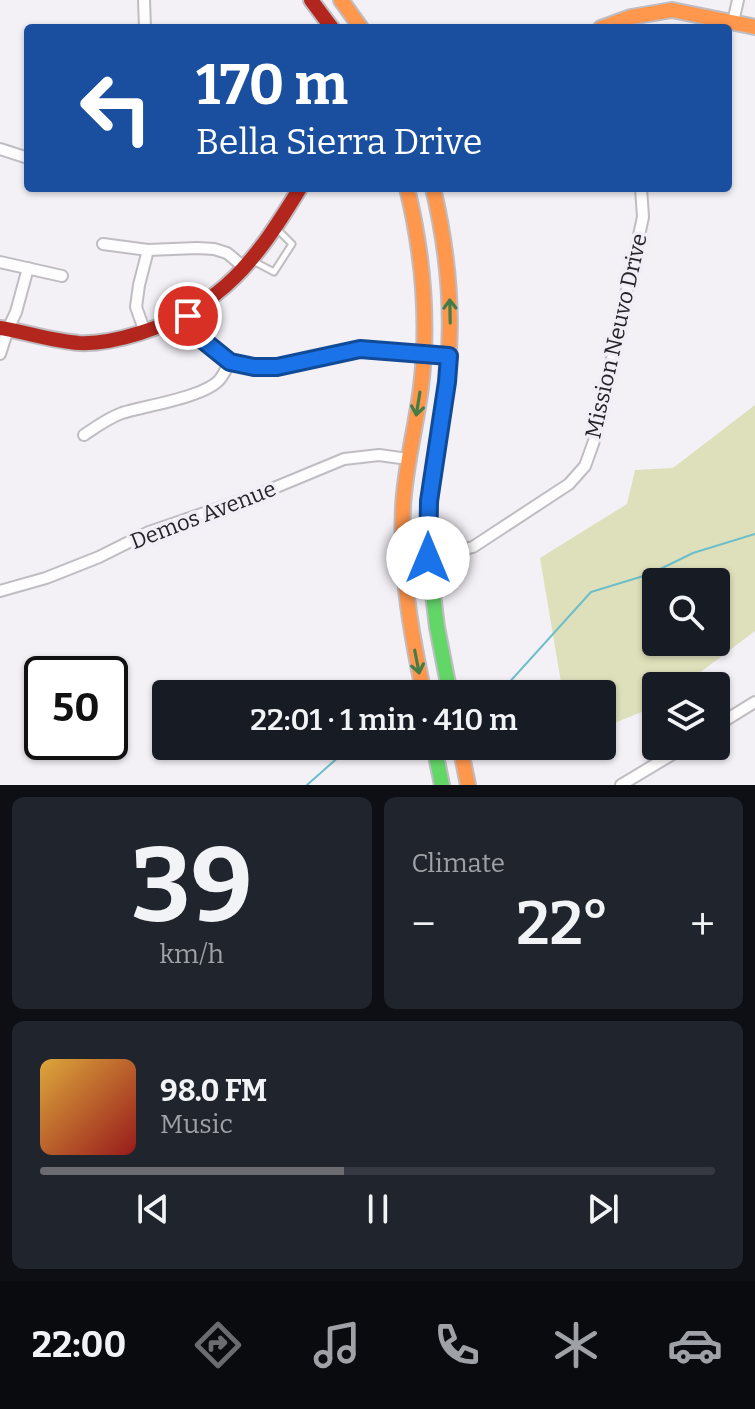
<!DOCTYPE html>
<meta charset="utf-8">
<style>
:root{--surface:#171b24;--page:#20242c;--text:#f1f3f6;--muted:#9ea1a6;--line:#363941;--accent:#6c6b6f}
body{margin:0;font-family:Bitter,serif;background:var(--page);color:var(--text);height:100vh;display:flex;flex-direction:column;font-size:30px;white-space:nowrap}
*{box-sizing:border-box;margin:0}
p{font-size:26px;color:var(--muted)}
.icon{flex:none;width:44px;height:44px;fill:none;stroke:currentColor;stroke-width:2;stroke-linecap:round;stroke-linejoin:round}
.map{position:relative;height:785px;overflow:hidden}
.sheet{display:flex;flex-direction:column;gap:12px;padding:12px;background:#0d0f14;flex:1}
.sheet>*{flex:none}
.top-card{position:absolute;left:24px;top:24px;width:708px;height:168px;border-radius:8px;box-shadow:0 2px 6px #0004;background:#1a4fa0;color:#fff;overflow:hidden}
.tools{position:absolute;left:642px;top:568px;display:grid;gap:16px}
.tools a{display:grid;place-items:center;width:88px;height:88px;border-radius:8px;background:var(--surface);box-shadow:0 2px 6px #0004;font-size:40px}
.speed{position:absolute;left:24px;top:656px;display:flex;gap:16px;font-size:40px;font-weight:700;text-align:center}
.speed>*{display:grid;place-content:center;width:104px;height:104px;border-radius:50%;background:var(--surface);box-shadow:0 2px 6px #0004;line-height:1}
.speed .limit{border:4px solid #111;border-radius:12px;background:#fff;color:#111}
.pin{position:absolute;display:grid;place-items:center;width:68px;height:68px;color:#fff;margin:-34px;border:4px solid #fff;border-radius:50%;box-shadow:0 2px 8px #0007}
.me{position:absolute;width:88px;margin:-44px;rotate:0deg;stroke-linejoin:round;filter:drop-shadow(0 0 6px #0008)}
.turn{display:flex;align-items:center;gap:28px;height:168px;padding:0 40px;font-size:36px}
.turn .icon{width:104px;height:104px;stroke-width:2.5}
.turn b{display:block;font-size:56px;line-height:68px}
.big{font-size:60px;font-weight:600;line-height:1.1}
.sheet .card{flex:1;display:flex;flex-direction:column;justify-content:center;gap:12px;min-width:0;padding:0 28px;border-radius:12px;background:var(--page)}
.sheet .dial{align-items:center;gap:0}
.dial b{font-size:104px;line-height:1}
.song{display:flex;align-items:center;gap:24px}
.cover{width:96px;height:96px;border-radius:12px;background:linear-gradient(135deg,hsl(40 70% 55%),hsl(0 70% 35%))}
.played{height:8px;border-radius:4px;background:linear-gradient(90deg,var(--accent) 45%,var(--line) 45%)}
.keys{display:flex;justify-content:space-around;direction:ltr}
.heat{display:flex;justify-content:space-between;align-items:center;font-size:44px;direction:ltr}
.sheet .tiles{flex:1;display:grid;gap:12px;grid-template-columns:1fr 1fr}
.card:last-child{grid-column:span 2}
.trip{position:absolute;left:152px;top:680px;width:464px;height:80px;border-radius:8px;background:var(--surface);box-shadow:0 2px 6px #0004;font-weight:600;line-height:80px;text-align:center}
.tab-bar{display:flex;height:128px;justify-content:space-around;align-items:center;background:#090b0e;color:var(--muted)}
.tab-bar .icon{width:56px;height:56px}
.tab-bar .on{color:var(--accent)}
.tab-bar b{font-size:36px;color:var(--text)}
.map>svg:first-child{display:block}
.green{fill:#dee0bb;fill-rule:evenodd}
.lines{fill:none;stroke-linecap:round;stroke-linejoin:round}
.stream{stroke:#6cbec9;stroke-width:2}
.lane-casing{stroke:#bfbdc2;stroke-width:9}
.street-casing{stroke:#bfbdc2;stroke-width:14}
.fast-casing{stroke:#bfbdc2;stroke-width:18}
.slow-casing{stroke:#bfbdc2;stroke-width:18}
.jam-casing{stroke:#bfbdc2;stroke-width:18}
.lane{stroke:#fdfdfe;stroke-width:5}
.street{stroke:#fdfdfe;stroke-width:10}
.fast{stroke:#63d668;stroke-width:14}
.slow{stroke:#ff974d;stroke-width:14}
.jam{stroke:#b3261e;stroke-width:14}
.oneway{stroke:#447c47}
.route-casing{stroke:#114b97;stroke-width:20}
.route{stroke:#1a73e8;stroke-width:14}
.labels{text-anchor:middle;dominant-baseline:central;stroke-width:7;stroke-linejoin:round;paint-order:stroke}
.street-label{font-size:22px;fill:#242326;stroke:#f2eef8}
</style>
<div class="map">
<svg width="755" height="785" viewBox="0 0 755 785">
<rect width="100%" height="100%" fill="#f3f0f6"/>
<path class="green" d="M755 405V631L682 686H656V705L654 707 602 728V694H563L540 558 627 504 635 470 673 468ZM656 582H716V642H656Z"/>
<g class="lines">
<g class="stream">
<polyline points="480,694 505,687 591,592 650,574 693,553 755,534"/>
<polyline points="307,785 351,746"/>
</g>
<defs>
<polyline id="lane" points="253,261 274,272 292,244 277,229"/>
<g id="street">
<polyline points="144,0 145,28"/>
<polyline points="733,22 738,0"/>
<polyline points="0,149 28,158"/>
<polyline points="103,244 148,250 197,248 214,249 227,253 245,268"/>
<polyline points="0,262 62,276"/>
<polyline points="188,316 199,337 230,362 254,367 277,367 360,349 449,356"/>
<polyline points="145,332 136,307 139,285 148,250"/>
<polyline points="0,354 8,329 16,312 28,268"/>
<path d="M84 435C96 427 108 418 122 413 144 406 206 397 220 379 224 374 227 367 230 362"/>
<polyline points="403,558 428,558 473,547 569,484 585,466 594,441 643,217 641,188"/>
<polyline points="0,591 46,578 99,557 149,532 257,495 344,459 379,455 408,459"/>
<polyline points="716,726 755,702"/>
<polyline points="621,785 686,746"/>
</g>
<g id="fast">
<polyline points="429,561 437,627 450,694"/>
<polyline points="434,746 442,785"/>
</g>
<g id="slow">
<polyline points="341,0 361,28"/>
<polyline points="601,28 631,17 672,10 755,27"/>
<path d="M407 188C423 254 429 320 421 387 416 427 405 467 403 507 400 570 411 633 424 694"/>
<path d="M429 561C425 495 441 442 447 378 454 313 448 251 433 188"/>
<polyline points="460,746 468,785"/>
</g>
<g id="jam">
<polyline points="311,0 332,28"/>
<path d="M0 328C26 332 52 341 79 343 99 344 121 339 140 333 222 307 257 259 300 188"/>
</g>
</defs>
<use href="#lane" class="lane-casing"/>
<use href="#street" class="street-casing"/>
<use href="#fast" class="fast-casing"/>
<use href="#slow" class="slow-casing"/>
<use href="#jam" class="jam-casing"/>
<use href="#lane" class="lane"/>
<use href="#street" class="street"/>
<use href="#fast" class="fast"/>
<use href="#slow" class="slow"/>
<use href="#jam" class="jam"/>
</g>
<defs><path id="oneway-shaft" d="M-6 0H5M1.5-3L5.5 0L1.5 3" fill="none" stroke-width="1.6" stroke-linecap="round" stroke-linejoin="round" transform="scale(2)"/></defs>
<g class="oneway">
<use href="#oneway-shaft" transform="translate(450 311) rotate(-91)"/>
<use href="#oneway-shaft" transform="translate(418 404) rotate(99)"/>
<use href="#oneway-shaft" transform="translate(417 662) rotate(79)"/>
</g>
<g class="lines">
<defs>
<polyline id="route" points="188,316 199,337 230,362 254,367 277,367 360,349 449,356 447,382 429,501 428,558"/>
</defs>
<use href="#route" class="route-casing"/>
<use href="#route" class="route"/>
</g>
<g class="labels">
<g class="street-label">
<text transform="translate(616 336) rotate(-77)">Mission Neuvo Drive</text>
<text transform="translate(203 515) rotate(-21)">Demos Avenue</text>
</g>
</g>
</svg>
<div class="tools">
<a><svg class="icon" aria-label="search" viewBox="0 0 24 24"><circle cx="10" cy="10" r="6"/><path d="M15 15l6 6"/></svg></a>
<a><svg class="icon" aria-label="layers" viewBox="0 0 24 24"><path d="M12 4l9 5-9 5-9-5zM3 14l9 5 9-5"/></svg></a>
</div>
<div class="speed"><div class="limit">50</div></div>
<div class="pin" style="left:188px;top:316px;background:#d93025"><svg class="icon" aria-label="arrive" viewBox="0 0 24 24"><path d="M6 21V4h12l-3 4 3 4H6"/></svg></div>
<svg class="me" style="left:428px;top:558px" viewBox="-20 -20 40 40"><circle r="19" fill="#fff"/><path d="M0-13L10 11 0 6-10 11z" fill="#1a73e8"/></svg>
<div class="trip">22:01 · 1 min · 410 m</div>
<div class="top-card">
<div class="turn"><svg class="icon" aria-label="left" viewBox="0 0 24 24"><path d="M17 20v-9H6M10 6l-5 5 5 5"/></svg><div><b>170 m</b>Bella Sierra Drive</div></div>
</div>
</div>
<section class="sheet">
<div class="tiles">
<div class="card dial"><b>39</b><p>km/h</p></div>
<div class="card"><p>Climate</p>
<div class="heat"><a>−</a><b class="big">22°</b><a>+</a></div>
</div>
<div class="card">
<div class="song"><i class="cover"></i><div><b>98.0 FM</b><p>Music</p></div></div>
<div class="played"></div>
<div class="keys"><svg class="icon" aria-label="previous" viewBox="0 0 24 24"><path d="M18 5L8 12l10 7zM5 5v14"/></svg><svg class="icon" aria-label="pause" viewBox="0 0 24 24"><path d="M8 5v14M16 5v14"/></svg><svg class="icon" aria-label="next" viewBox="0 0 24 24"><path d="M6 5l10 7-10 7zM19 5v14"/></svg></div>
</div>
</div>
</section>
<nav class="tab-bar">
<b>22:00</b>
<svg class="icon on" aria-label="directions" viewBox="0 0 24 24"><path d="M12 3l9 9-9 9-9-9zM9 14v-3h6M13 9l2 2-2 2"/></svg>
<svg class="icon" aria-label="music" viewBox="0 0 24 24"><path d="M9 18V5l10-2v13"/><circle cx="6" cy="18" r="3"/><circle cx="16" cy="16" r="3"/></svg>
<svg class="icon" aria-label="phone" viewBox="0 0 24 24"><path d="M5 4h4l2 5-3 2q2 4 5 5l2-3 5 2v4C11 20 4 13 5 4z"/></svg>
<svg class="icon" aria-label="climate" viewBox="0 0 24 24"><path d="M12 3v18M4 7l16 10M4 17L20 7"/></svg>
<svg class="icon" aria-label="car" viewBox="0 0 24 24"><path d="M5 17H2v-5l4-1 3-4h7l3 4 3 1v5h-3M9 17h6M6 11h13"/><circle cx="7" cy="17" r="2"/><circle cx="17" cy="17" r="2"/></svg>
</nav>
